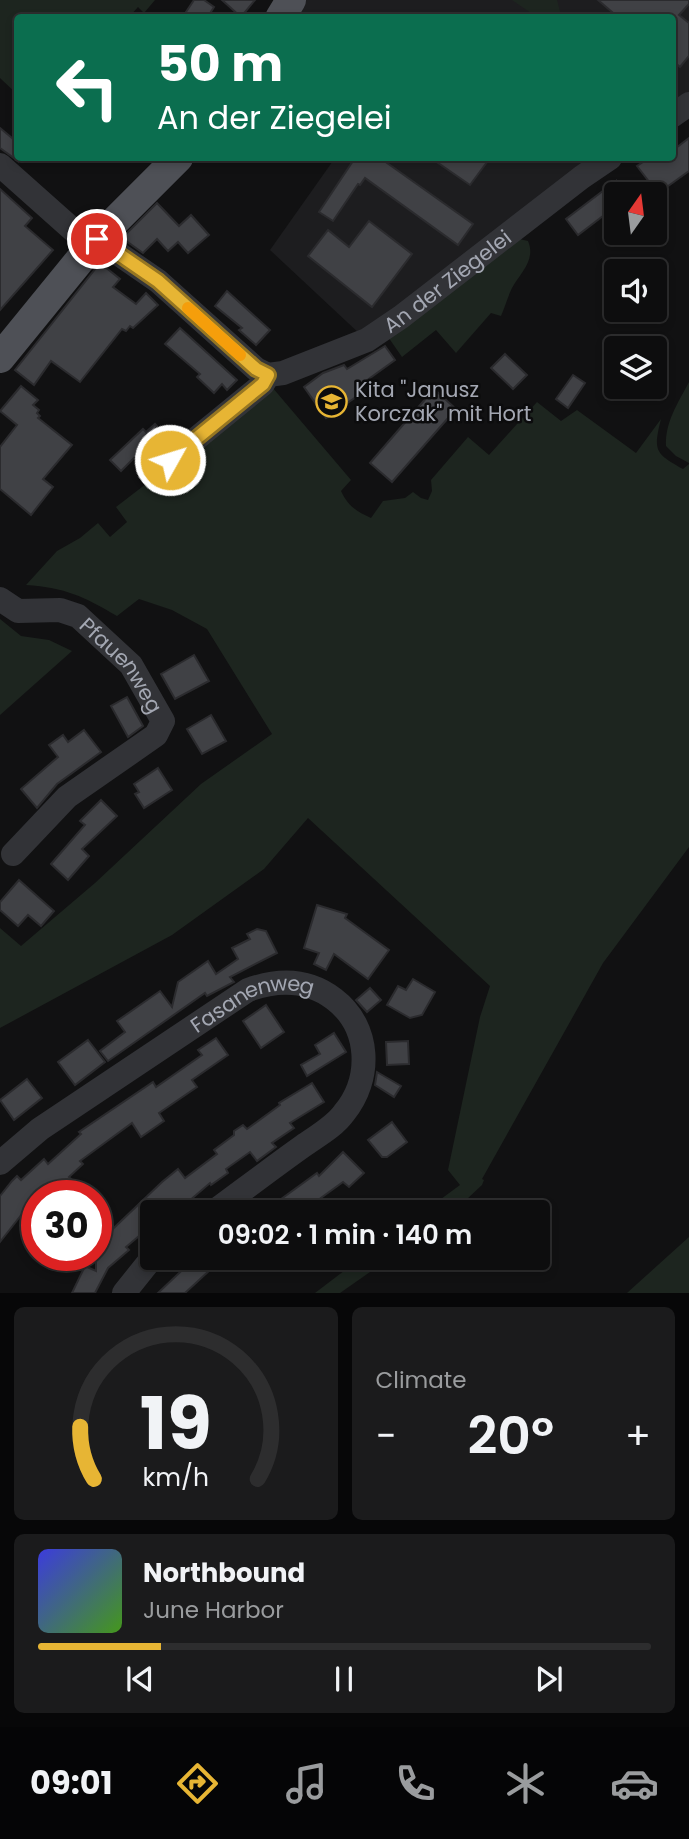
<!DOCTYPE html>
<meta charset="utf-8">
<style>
:root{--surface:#0d0d0e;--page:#1b1b1c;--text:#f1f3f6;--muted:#9a9c9e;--line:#2d2d2e;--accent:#e7b534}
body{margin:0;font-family:Poppins,sans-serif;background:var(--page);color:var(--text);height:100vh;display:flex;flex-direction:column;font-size:26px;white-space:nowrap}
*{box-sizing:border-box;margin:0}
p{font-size:23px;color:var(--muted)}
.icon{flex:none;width:38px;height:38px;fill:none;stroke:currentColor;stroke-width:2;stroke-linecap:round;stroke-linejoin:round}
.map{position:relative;height:1293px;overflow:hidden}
.sheet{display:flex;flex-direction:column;gap:14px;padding:14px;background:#070708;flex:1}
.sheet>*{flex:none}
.hud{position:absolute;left:14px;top:14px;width:662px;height:147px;border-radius:7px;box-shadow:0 4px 10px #0003,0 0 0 2px var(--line);background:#0b6e4f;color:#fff;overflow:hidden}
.needle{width:46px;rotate:14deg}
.fabs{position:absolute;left:604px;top:182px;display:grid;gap:14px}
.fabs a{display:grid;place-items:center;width:63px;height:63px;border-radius:7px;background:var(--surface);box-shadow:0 4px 10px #0003,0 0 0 2px var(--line);font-size:35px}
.speed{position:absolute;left:21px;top:1180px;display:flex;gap:14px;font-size:35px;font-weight:700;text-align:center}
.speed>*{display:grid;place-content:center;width:91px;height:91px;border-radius:50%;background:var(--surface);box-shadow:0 4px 10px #0003,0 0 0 2px var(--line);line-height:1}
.speed .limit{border:10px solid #d22;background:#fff;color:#111}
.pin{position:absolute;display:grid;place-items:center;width:60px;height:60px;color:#fff;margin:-30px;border:4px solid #fff;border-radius:50%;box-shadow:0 2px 7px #0007}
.me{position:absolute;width:77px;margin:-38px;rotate:51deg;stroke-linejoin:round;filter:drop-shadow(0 0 5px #0008)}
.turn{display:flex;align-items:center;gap:24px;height:147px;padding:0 28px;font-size:32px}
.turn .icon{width:91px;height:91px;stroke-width:2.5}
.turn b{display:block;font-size:49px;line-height:60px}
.big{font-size:52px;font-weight:600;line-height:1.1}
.sheet .widget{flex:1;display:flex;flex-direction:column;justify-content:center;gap:10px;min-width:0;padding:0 24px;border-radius:10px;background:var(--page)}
.sheet .dial{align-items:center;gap:0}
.dial svg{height:182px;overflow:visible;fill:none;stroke:var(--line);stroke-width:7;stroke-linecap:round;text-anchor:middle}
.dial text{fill:var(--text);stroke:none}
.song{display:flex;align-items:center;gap:21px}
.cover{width:84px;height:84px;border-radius:10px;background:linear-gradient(135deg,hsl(240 70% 55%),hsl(100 70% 35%))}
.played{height:7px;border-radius:4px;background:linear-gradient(90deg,var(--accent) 20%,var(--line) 20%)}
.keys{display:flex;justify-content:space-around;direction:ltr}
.heat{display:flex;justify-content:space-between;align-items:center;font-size:38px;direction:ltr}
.sheet .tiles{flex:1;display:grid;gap:14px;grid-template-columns:1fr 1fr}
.widget:last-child{grid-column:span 2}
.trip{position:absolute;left:140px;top:1200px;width:410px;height:70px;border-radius:7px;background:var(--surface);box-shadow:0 4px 10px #0003,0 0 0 2px var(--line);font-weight:600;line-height:70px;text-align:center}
.tabs{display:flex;height:112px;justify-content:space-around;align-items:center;background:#050506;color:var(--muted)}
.tabs .icon{width:49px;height:49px}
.tabs .on{color:var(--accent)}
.tabs b{font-size:32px;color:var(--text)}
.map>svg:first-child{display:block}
.built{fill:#1d1d1f}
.green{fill:#1d251f}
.building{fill:#404145;stroke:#2b2b2e;stroke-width:2}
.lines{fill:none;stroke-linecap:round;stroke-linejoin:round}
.minor{stroke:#323337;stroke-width:24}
.major{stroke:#4e5056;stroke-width:30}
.route-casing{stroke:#967622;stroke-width:18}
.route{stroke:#e7b534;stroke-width:12}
.slow{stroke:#f59e0b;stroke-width:12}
.labels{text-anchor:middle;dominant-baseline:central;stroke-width:5;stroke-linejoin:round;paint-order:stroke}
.street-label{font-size:21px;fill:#a3a7b2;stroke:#0c0c0d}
.poi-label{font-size:21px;fill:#a3a7b2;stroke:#0c0c0d;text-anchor:start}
</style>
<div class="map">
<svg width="689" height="1293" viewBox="0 0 689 1293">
<rect width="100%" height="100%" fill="#111112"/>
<g class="built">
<polygon points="300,0 689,0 689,96 672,108 672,18 289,18"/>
<polygon points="335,158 600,158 362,336 270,250"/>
</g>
<g class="green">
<polygon points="0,0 155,0 144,13 138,7 129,17 18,18 17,94 0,78"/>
<polygon points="512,0 557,0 561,15 560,17 537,17"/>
<path d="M515 238 528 241C536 260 521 272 512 288 508 296 505 307 501 316L491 313 456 353 436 330 402 357 386 334Z"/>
<path d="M689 382V463L676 456 666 446C665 422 678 403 689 382Z"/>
<path d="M272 387 351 480 341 491C348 506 356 511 371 518L383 501 405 498 413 492 421 498 428 500 432 491 431 480 468 437 489 455 537 402 561 421 577 410 636 453 661 419C653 451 655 453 683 469L689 464V847L603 963 482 1179 484 1180 482 1185 452 1213H422L460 1185 448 1170 480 1017 490 986 308 818 264 869 172 935 0 1028V928L21 946 95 883 201 784 272 734 207 629 172 610 139 599 117 616C83 596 66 588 26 585L57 551 80 538 98 523 110 537 127 522 116 507Z"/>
<polygon points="0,619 21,636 49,640 72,651 0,715"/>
<polygon points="689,1237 689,1293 627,1293"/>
<polygon points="361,1258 390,1258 340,1293 315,1293"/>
</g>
<g class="building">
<polygon points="194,0 204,0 214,7 207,18 182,18"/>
<polygon points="222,0 255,0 241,17"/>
<polygon points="598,0 689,0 689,4 679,15 689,23 689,56 680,67 672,60 672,18 619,18"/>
<polygon points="0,128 18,143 18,161 0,148"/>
<polygon points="689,138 689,171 657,194 633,194 650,183 637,166 649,158 672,158 672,151"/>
<polygon points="355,158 380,158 473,224 458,245 365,178 360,185 358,184 333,221 319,212"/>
<polygon points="431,158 490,158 470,185"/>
<polygon points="616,181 616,206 578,235 566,219"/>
<polygon points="0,189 32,218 25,226 53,250 0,310"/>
<polygon points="157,203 179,226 191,215 209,235 188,253 178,242 168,251 157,239 143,253 122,238"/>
<polygon points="369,221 412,254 372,307 308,256 328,230 349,247"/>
<polygon points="100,263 120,279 113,287 136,304 146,293 158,305 133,328 130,326 126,331 122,329 80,382 51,361 34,385 15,370"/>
<polygon points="227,291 270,330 256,345 239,330 242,328 215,306"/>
<polygon points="180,328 237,380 227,390 222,384 214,393 197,377 200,374 165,344"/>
<polygon points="385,346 395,360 359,386 363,392 326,418 304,387 323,373 344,365 347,369"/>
<polygon points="505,354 527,375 513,389 491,368"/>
<polygon points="573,375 585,383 568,408 556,399"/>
<polygon points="21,386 38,400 33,405 39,410 37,413 40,416 38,418 72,445 43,479 53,487 31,515 0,489 0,447 17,425 0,411"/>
<polygon points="434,389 456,409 392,482 370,463"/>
<polygon points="155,424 170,441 147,464 138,454 121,471 110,460 143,429 146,432"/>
<polygon points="194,655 209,681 175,699 161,674"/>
<polygon points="127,697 143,726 128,737 111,706"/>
<polygon points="211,715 226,741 202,754 187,729"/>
<polygon points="84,730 101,752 57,784 37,808 21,789 58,757 49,745 63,735 68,742"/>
<polygon points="158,768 172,790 144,808 135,794 139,792 134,784"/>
<polygon points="101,800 117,816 82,849 89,856 68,880 51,864 85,825 80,821"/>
<polygon points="19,880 54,911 41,926 28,915 18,926 0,910 0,902"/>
<polygon points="317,905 347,914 345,918 389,950 368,979 334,954 326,970 314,964 319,953 304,948"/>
<polygon points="257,929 266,931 277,953 230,977 234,982 207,996 205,993 108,1061 100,1051 125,1032 117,1021 160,991 172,1007 178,982 208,961 216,974 238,959 232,948 250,939 247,934"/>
<polygon points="413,979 435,992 422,1015 410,1018 387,1005 398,986 406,990"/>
<polygon points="370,988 381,1000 367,1012 356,1000"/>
<polygon points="266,1005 284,1032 261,1048 243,1021"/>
<polygon points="334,1033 346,1052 307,1076 301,1065 320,1054 315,1045"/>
<polygon points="216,1038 228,1055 192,1080 197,1087 159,1113 164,1121 141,1137 132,1123 80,1161 83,1164 69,1177 71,1179 55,1193 37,1195 0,1242 0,1196 12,1181 17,1176 21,1180 44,1159 48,1164 81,1134 79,1132 153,1082 156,1087 202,1055 198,1050"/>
<polygon points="88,1040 105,1062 75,1085 58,1062"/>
<polygon points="408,1041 409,1064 387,1065 386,1042"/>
<polygon points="377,1072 401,1086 394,1097 375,1085"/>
<polygon points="27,1079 42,1098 14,1120 0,1100"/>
<polygon points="312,1083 324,1102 290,1123 294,1128 272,1143 276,1147 257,1161 250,1152 226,1169 228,1173 211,1185 210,1183 175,1213 152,1213 152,1225 126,1247 129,1250 108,1268 95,1293 72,1293 85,1266 96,1271 96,1245 162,1182 178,1169 185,1178 217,1154 214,1150 234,1135 234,1131 243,1125 247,1129 280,1105 279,1103"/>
<polygon points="392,1122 407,1142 387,1157 382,1157 368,1140"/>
<polygon points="343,1152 364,1173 349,1187 343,1182 300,1213 262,1213 317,1173 319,1176"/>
<polygon points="195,1258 223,1258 185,1293 158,1293"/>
</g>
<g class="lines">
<g class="minor">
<polyline points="672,116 689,104"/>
<polyline points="0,165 91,246"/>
<path id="s1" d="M97 239 158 281 256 369 268 375 283 373 367 340 401 317 582 177 610 158"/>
<polyline points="170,460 263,384 268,375"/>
<path id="s2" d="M0 599 18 611 60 610 78 616 131 665 163 721 156 735 67 797 13 854"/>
<path id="s3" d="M0 1163 40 1129 248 990C278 979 308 979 334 999 371 1027 372 1079 344 1113 334 1127 317 1136 303 1146 272 1168 242 1191 212 1213"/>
<polyline points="124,1293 152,1258"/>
</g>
<g class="major">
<polyline points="280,18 291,0"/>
<polyline points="0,358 97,239 178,158"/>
</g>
</g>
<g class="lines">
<defs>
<polyline id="route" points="97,239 158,281 256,369 268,375 263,384 170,460"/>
</defs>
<use href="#route" class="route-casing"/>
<use href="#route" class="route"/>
<polyline class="slow" points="188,308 240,355"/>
</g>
<defs>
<symbol id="school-ring" viewBox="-11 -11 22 22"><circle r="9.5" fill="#0c0c0d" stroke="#e7b534" stroke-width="1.5"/><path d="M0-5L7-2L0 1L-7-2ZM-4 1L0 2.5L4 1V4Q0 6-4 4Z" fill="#e7b534"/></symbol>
</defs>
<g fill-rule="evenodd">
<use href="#school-ring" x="314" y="384" width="35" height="35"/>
</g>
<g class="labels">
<g class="street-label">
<text stroke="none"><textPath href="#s1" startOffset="424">An der Ziegelei</textPath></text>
<text stroke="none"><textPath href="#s2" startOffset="149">Pfauenweg</textPath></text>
<text stroke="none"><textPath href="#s3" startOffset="303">Fasanenweg</textPath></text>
</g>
<g class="poi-label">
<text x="355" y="389">Kita "Janusz<tspan x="355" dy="24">Korczak" mit Hort</tspan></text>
</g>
</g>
</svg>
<div class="fabs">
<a><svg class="needle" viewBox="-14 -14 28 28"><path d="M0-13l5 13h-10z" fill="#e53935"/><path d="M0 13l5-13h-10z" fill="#9a9c9e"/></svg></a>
<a><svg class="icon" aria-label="sound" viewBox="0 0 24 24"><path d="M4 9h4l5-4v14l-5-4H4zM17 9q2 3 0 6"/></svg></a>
<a><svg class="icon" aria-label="layers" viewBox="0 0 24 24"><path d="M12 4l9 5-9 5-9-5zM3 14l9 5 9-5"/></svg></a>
</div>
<div class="speed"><div class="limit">30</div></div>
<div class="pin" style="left:97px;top:239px;background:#d93025"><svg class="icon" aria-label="arrive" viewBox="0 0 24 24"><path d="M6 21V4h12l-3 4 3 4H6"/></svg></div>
<svg class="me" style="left:170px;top:460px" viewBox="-20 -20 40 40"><circle r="17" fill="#e7b534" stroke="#fff" stroke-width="3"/><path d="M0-11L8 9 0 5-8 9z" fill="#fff"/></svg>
<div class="trip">09:02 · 1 min · 140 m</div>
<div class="hud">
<div class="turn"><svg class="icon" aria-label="left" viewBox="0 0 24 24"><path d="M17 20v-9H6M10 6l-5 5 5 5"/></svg><div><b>50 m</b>An der Ziegelei</div></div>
</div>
</div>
<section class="sheet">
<div class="tiles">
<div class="widget dial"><svg viewBox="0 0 100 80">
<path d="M14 69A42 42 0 1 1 86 69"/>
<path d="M14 69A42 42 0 0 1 8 46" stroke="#e7b534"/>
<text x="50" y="56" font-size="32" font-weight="700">19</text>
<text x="50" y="72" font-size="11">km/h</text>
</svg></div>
<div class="widget"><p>Climate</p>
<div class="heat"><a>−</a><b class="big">20°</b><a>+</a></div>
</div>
<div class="widget">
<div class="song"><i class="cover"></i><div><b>Northbound</b><p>June Harbor</p></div></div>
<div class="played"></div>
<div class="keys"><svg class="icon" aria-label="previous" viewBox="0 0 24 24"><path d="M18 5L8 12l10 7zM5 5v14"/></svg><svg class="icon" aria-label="pause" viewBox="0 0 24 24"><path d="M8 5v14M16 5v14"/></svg><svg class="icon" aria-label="next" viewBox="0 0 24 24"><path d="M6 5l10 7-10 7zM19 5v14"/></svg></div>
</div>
</div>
</section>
<nav class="tabs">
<b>09:01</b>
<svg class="icon on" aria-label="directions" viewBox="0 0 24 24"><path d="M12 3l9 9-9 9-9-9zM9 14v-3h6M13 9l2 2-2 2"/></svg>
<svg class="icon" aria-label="music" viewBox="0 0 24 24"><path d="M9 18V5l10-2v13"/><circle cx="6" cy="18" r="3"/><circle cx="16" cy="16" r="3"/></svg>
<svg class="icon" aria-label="phone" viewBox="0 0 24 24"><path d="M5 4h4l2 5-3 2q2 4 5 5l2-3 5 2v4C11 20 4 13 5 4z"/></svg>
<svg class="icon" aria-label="climate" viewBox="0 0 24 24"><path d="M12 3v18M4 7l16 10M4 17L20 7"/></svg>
<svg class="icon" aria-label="car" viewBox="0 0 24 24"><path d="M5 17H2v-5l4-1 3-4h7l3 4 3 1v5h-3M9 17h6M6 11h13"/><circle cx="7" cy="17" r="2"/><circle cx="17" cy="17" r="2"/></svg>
</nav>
